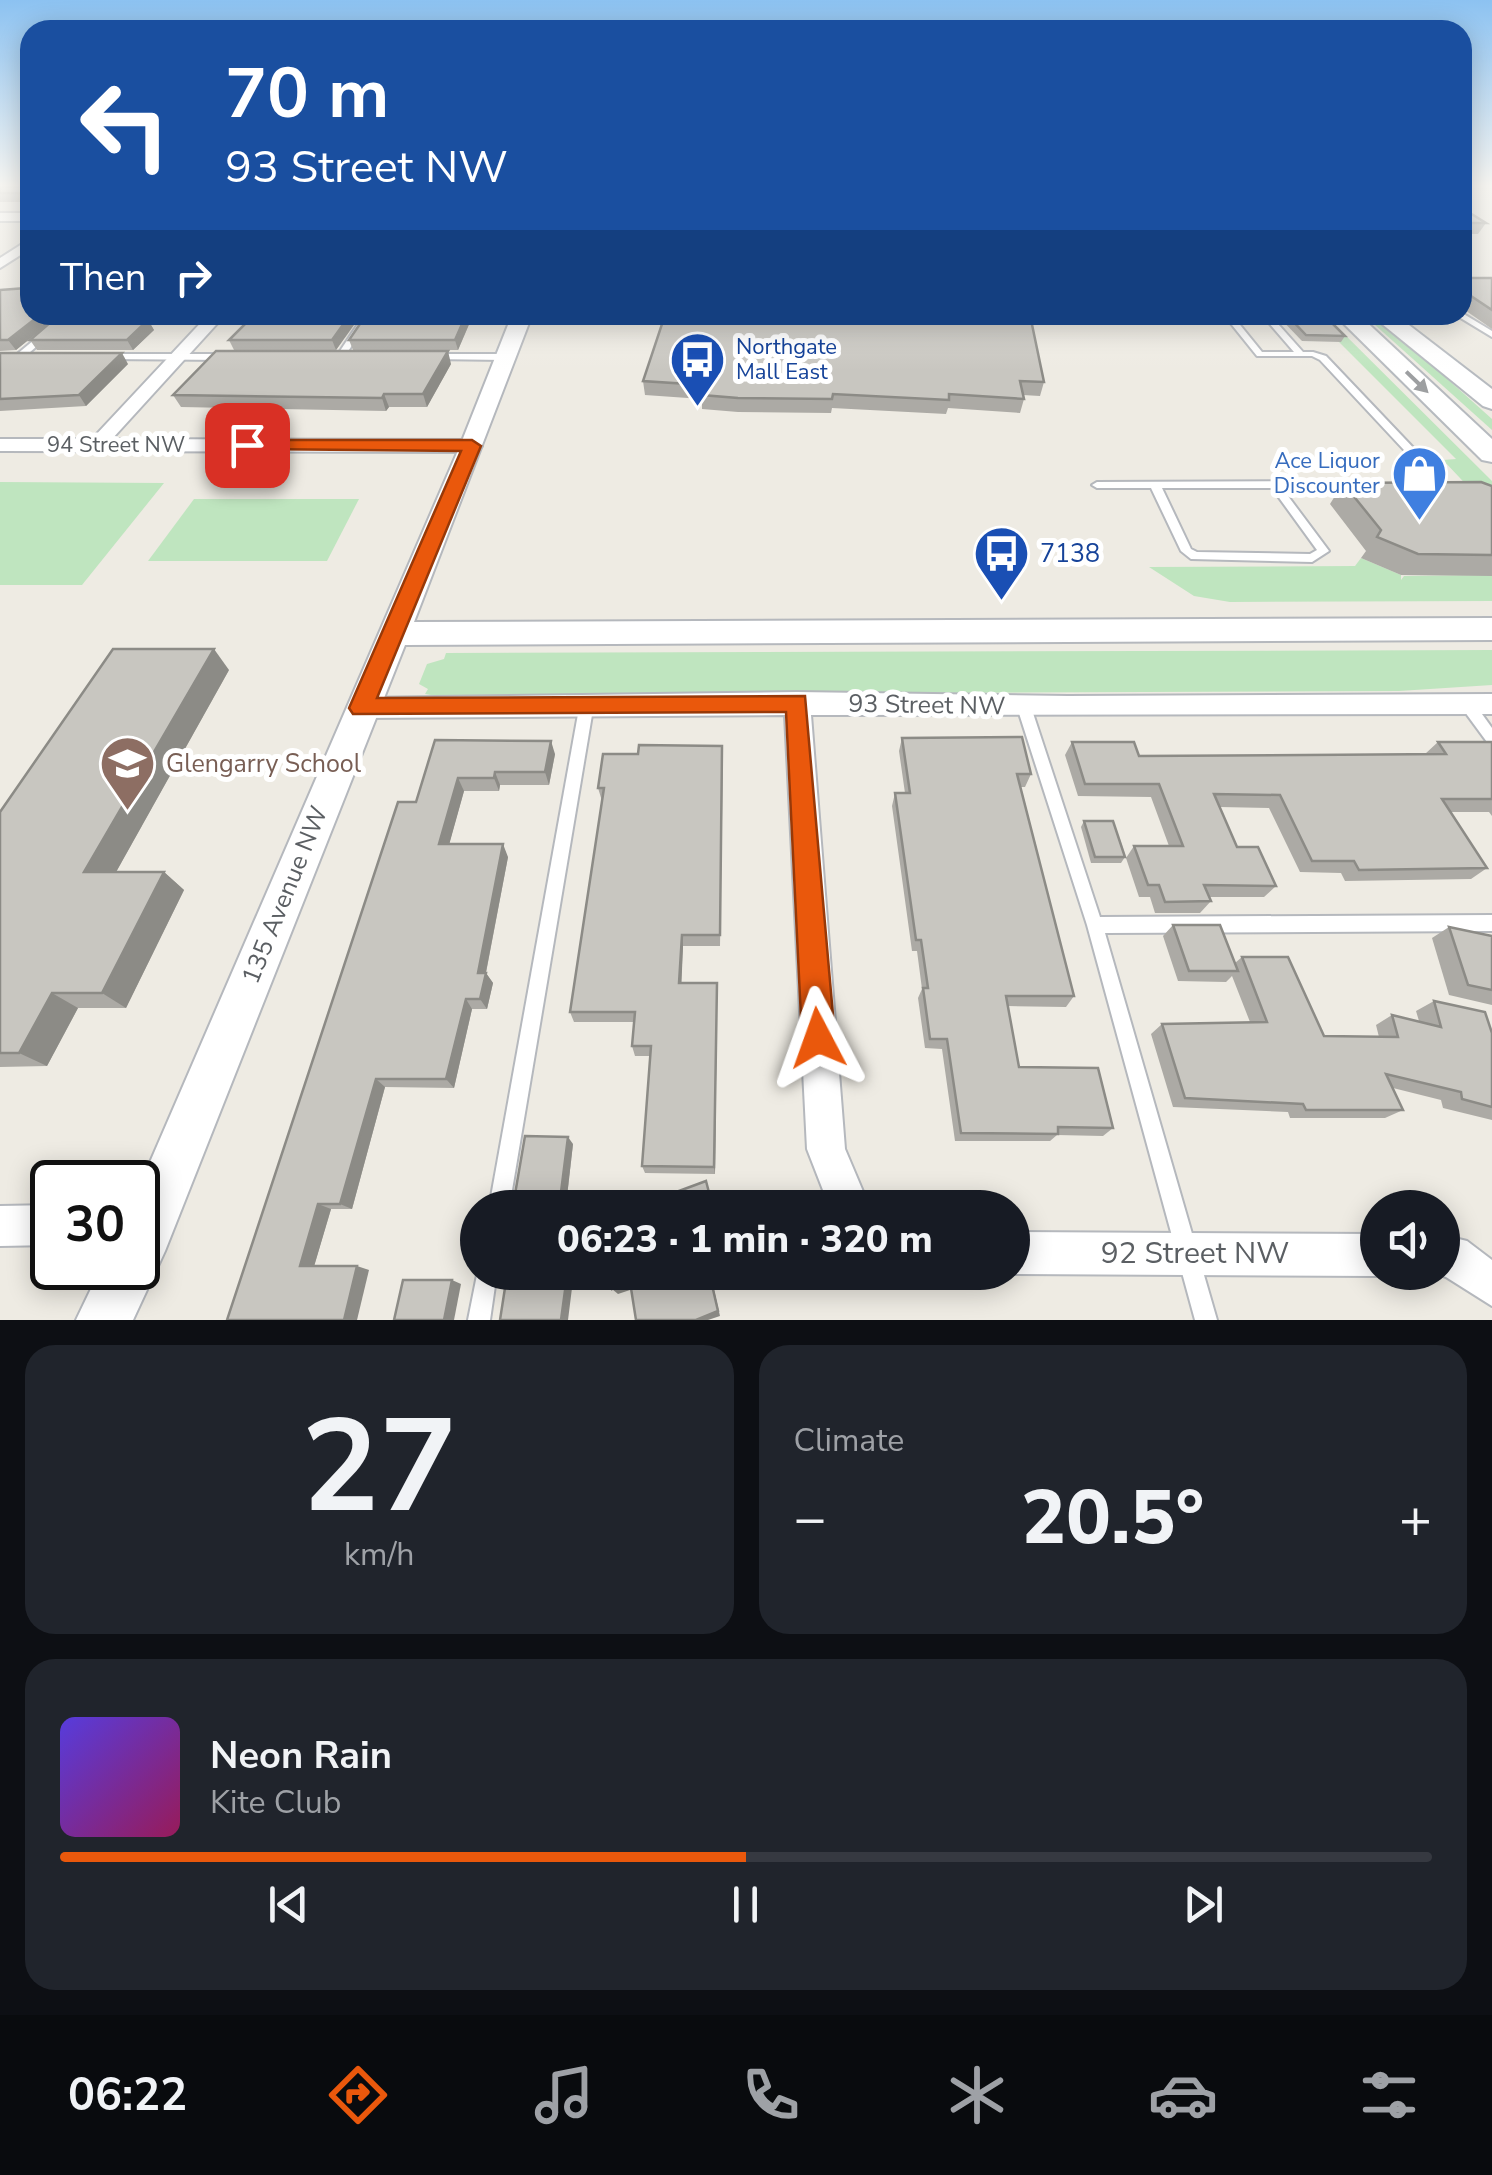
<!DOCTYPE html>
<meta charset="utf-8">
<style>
:root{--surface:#171b24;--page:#20242c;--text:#f1f3f6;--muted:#9ea1a6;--line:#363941;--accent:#ea580c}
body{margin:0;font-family:"Nunito Sans",sans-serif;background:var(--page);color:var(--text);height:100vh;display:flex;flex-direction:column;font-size:38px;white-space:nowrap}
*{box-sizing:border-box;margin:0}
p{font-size:32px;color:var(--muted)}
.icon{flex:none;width:55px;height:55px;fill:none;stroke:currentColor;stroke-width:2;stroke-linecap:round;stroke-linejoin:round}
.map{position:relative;height:1320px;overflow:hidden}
.drawer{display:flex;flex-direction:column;gap:25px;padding:25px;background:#0d0f14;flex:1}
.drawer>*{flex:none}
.guide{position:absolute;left:20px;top:20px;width:1452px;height:305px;border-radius:30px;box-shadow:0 5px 25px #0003;background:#1a4fa0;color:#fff;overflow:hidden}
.buttons{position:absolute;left:1360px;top:1190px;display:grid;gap:20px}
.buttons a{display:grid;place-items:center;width:100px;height:100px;border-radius:50%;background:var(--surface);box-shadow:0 5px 25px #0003;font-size:50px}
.speed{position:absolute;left:30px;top:1160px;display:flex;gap:20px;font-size:50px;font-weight:700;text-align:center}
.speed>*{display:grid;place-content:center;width:130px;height:130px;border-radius:50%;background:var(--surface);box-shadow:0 5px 25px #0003;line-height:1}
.speed .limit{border:5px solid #111;border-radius:15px;background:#fff;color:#111}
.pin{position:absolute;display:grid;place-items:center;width:85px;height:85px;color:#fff;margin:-42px;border-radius:20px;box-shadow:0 5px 15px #0006}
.me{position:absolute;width:110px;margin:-55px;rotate:356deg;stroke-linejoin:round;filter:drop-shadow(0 0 8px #0008)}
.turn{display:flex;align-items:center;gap:35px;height:210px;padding:0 40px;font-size:45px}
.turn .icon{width:130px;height:130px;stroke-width:2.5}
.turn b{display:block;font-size:70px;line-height:85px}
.then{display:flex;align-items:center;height:95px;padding:0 40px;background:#0003;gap:20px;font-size:38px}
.big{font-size:75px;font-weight:800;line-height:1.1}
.drawer .widget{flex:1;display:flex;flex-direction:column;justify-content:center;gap:15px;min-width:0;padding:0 35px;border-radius:30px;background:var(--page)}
.drawer .dial{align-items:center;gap:0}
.dial b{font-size:130px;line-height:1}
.song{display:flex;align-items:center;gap:30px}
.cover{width:120px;height:120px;border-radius:15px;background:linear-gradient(135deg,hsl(250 70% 55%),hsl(330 70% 35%))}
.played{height:10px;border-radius:5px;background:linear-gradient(90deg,var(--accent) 50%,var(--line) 50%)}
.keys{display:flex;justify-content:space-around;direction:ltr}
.heat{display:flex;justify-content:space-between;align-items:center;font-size:55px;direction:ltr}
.drawer .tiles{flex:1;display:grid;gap:25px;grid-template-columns:1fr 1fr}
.widget:last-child{grid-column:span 2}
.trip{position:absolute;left:460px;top:1190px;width:570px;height:100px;border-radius:50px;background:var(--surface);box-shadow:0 5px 25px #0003;font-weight:800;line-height:100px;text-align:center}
.menu{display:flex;height:160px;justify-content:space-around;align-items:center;background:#090b0e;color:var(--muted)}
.menu .icon{width:70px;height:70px}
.menu .current{color:var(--accent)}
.menu b{font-size:45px;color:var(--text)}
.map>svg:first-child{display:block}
.green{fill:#bfe5bf}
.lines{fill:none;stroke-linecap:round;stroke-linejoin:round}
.service-casing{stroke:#b5b8bd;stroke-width:4}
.minor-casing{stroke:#b5b8bd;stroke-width:4}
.tertiary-casing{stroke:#b5b8bd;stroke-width:4}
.secondary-casing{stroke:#b6babf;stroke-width:4}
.service{fill:#fff;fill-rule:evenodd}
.minor{fill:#fff;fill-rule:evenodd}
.tertiary{fill:#fff;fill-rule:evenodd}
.secondary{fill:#fff;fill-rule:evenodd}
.wall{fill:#acaaa5}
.shaded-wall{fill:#8c8b86}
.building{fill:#c8c6c0;stroke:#8c8b86;stroke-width:2.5}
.oneway{fill:#9d9fa1}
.route{fill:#ea580c;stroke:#983908;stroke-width:2.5}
.labels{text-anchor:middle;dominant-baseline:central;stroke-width:10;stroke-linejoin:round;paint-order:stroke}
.far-transit-label{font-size:22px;fill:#164399;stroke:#fff;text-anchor:start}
.far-street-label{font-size:22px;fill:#5b5f63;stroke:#fff}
.far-shop-label{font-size:22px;fill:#366cbe;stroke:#fff;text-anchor:end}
.transit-label{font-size:25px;fill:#164399;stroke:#fff;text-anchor:start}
.street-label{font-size:25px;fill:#5b5f63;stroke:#fff}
.education-label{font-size:25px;fill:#785e54;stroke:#fff;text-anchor:start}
.near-street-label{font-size:30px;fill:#5b5f63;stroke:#fff}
</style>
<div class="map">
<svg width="1492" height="1320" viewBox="0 0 1492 1320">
<rect width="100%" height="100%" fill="#eeebe3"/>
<g class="green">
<polygon points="1312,315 1325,315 1492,481 1492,512 1443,460 1456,459"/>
<polygon points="1364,315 1376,315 1492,419 1492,430"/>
<polygon points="0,482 164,483 82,585 0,585"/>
<polygon points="194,499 359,499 327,561 148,561"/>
<polygon points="1361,558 1401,575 1401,580 1404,576 1492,575 1492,601 1230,602 1194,596 1149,567 1355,566"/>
<polygon points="1492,650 1492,685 1399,691 431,695 425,694 428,689 419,684 427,664 444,659 446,653"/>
</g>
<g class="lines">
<defs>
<g id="service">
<polygon points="1462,313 1492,331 1492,337 1459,317 1458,315 1462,315"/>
<polygon points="64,315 73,315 22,359 16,359 16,355"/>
<polygon points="364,315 372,315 343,359 337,359 336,357"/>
<polygon points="1224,315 1232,315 1262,352 1294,352 1262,315 1270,315 1303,352 1313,352 1326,356 1442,478 1442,482 1433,487 1416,486 1416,482 1432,480 1320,360 1312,356 1257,356"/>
<polygon points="107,354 227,354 231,357 227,360 104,359 103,357"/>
<polygon points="432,354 505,354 509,357 505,360 429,359 429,355"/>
<path d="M1360 481 1365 484 1364 486 1282 488 1329 551 1312 562 1191 559 1181 551 1151 488H1097L1092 485 1097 482ZM1162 488H1272L1317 550 1310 554 1197 552 1191 549Z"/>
<polygon points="587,698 592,699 594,703 509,1208 489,1208 580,703 582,699"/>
<polygon points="1467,699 1472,700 1492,728 1492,743 1487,742 1462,708 1460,704 1462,700"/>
<polygon points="1024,702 1029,703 1031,707 1100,917 1492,915 1492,931 1105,933 1217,1320 1195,1320 1087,925 1017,707 1019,703"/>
<polygon points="478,1270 478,1272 497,1272 490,1320 468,1320"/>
</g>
<g id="minor">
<rect x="0" y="213" width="30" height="8"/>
<polygon points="30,239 30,249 0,268 0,258"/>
<polygon points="208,315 225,315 112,439 472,440 482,446 472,452 0,451 0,439 92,439"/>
<polygon points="797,692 1068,696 1492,694 1492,714 811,715 845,1149 870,1208 830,1208 807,1149 785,715 361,718 352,715 348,708 352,701 361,698"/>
<polygon points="52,1205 52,1245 0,1246 0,1206"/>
<polygon points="1012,1232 1378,1234 1378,1272 1386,1272 1378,1276 1012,1274"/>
<polygon points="1442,1235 1467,1241 1492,1260 1492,1306 1446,1277 1432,1272 1442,1272"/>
</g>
<polygon id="tertiary" points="512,315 532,315 414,622 1492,618 1492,640 405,645 165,1251 133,1320 76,1320 101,1268 138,1268 138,1190 460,446"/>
<g id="secondary">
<polygon points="1335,315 1359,315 1492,439 1492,462 1482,460"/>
<polygon points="1371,315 1396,315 1492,389 1492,409 1483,406"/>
</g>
</defs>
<use href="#service" class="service-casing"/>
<use href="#minor" class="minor-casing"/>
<use href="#tertiary" class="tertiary-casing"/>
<use href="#secondary" class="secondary-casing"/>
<use href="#service" class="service"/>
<use href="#minor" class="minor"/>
<use href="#tertiary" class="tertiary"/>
<use href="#secondary" class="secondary"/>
</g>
<g class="wall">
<rect x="0" y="186" width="30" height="16"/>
<polygon points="1462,208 1486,223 1478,234 1462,234"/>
<polygon points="30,268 30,315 161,315 151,325 154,330 133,350 37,350 30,340 57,317 16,350 0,351 0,290 26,288 27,280 23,274"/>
<polygon points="1462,278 1492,278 1492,329 1462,308"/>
<polygon points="361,315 336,350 234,350 229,340"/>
<polygon points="473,315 458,350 353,350 349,340"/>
<polygon points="665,315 1034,315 1031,323 1044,382 1040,396 1023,395 1024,399 1020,413 948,408 946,414 832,408 831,413 738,412 702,409 702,399 645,395 643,381"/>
<polygon points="1277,315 1324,315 1345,336 1341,342 1302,341"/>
<polygon points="0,353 128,364 86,406 0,411"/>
<polygon points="451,364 427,407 389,407 386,411 181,407 173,395"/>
<polygon points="1343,483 1492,486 1492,576 1401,575 1361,558 1366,551 1330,504"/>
<polygon points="229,670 116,872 164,872 184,890 126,1008 78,1008 47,1066 0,1067 0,812"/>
<polygon points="902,738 1031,774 1025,787 1021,787 1074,996 1066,1007 1008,1006 1019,1067 1113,1128 1103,1136 1057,1135 1050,1141 955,1141 942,1049 925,1048 918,998 922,989 917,951 912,951 892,806 895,793 905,793 899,751"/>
<polygon points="435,740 555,754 549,785 500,785 499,791 464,791 449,844 508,857 486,973 493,983 487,1009 472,1009 454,1088 385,1087 352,1209 331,1209 314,1266 369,1270 227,1320 416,802"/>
<polygon points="1072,742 1139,756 1425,754 1438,742 1492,742 1492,816 1489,812 1450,812 1487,868 1471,879 1345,881 1341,873 1300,872 1269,808 1220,807 1237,847 1276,886 1264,897 1209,897 1211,901 1200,913 1155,913 1150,897 1139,897 1126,858 1134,846 1169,846 1151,797 1078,796 1065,755"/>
<polygon points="723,759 720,946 683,946 681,983 717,983 715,1174 645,1173 642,1166 651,1056 635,1056 632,1046 634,1022 574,1022 570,1012 602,801 598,788"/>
<polygon points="1084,821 1125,857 1121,863 1091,863 1081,827"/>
<polygon points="1173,925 1235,963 1242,957 1324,1036 1379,1037 1376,1025 1392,1015 1419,1021 1416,1011 1434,1001 1492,1033 1492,1120 1443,1108 1441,1100 1393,1088 1403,1110 1385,1118 1290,1118 1288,1112 1173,1107 1151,1034 1162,1024 1250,1022 1232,976 1226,982 1178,981 1163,936"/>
<polygon points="1449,927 1492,936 1492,1005 1449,995 1432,938"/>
<polygon points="573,1144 566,1205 521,1205 514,1200"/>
</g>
<g class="shaded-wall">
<polygon points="40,315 59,315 16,350 8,340"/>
<polygon points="145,315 161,315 151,325 154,330 133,350 127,340 140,320"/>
<polygon points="350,315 361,315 336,350 332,340"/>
<polygon points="466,315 473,315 458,350 455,340"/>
<polygon points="448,351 451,364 427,407 423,394"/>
<polygon points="122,353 128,364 86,406 79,395"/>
<polygon points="384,394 389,407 386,411 382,398"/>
<polygon points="214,649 229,670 106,890 84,872"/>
<polygon points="551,741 555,754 549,785 545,772"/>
<polygon points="495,772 500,785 499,791 494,778"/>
<polygon points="458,778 464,791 446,856 439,844"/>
<polygon points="503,844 508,857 485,977 486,973 493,983 487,1009 480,999 478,973"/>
<polygon points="164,872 184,890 126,1008 102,993"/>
<polygon points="682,935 683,946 681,994 679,983"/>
<polygon points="717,983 717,994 715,1174 714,1167"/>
<polygon points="52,993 78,1008 47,1066 19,1053"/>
<polygon points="466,999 472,1009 454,1088 446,1079"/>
<polygon points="376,1079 385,1087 352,1209 340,1204"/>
<polygon points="568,1137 573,1144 566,1205 560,1200"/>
<polygon points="318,1204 331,1209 313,1270 300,1266"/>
<polygon points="357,1266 369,1270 357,1320 344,1320"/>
<polygon points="710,1272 720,1316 708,1320 696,1320"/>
<polygon points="567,1276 573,1280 568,1320 561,1320"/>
<polygon points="452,1280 461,1284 454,1320 444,1320"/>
<polygon points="630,1282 636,1288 618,1294 612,1289"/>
</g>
<g class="building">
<rect x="0" y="186" width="30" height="7"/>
<polygon points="1462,208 1486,223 1462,223"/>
<polygon points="30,268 30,315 40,315 8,340 0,340 0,290 26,288 28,277 23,274"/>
<polygon points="1462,278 1492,278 1492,310 1462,290"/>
<polygon points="59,315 145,315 140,320 148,320 127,340 30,340"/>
<polygon points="254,315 350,315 332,340 229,340"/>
<polygon points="366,315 466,315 455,340 349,340"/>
<polygon points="665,315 1030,315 1044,382 1020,381 1024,399 949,394 949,400 833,394 832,399 738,398 702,395 703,385 643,381"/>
<polygon points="1287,315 1324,315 1345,336 1306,335"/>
<polygon points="216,351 448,351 423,394 384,394 382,398 173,395"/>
<polygon points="0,353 122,353 79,395 0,399"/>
<polygon points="1481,482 1492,486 1492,555 1418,554 1377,537 1381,530 1343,483"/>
<polygon points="113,649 214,649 84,872 164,872 102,993 52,993 19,1053 0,1053 0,812"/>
<polygon points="1022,737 1031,774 1017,774 1074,996 1006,996 1019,1067 1098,1068 1113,1128 1058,1127 1058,1134 961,1133 947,1039 930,1039 923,988 928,988 921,940 916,940 895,793 910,793 902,738"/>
<polygon points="435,740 551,741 545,772 495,772 494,778 458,778 439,844 503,844 478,973 486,973 480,999 466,999 446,1079 376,1079 340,1204 318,1204 300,1266 357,1266 344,1320 227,1320 398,802 416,802"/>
<polygon points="1072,742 1134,742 1139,756 1446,754 1438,742 1492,742 1492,799 1442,799 1487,868 1359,870 1354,861 1312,861 1280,795 1214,794 1237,847 1258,847 1276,886 1204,885 1211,901 1165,902 1159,885 1148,885 1134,846 1183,846 1159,784 1085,784"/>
<polygon points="639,745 722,746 720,935 682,935 679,983 717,983 714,1167 642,1166 651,1046 632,1046 635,1012 570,1012 604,788 598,788 603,754 638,754"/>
<polygon points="1084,821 1113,821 1125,857 1095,857"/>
<polygon points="1173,925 1220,925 1238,971 1189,971"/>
<polygon points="1449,927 1492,936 1492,990 1468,985"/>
<polygon points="1242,957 1288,957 1324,1036 1398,1037 1392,1015 1441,1027 1434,1001 1485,1012 1492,1033 1492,1107 1462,1099 1461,1092 1386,1074 1403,1110 1306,1110 1303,1104 1185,1098 1162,1024 1267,1022"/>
<polygon points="525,1136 568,1137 560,1200 514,1200"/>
<polygon points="706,1181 713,1208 633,1208"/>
<polygon points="609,1272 709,1272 718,1311 696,1320 636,1320 630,1282 612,1289"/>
<polygon points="507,1275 567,1276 561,1320 500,1320"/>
<polygon points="403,1280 452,1280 444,1320 394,1320"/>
</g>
<defs><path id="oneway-solid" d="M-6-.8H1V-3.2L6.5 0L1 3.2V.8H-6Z" transform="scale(2.5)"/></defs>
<use class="oneway" href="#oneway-solid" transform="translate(1417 382) rotate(44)"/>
<linearGradient id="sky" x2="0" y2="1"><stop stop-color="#8cc2f1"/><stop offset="0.5" stop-color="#f7f6f2"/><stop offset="1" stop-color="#f7f6f2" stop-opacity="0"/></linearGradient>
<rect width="1492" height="371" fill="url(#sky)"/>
<polygon class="route" points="247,440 472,440 481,446 377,698 805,696 835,1038 830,1049 818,1054 807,1049 802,1038 786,712 353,714 349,708 461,451 241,449 241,442"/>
<defs>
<symbol id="bus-pin" viewBox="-11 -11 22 30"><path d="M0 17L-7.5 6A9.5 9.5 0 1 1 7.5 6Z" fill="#1a4fb4" stroke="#fff"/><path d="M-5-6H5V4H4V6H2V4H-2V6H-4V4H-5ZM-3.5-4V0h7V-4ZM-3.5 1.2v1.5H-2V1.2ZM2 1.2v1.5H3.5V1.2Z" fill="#fff"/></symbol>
<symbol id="shop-pin" viewBox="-11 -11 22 30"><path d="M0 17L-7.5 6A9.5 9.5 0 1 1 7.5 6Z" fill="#3f7fe0" stroke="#fff"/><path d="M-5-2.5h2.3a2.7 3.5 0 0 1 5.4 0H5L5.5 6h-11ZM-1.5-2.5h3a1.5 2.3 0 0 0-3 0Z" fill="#fff"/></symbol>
<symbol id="school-pin" viewBox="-11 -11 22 30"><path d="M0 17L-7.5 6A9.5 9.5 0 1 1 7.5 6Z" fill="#8d6e63" stroke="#fff"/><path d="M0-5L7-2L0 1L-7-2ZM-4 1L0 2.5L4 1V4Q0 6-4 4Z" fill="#fff"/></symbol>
</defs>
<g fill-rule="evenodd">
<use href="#bus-pin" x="666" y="328" width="63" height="86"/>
<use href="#shop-pin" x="1388" y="442" width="63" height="86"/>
<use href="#bus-pin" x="970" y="522" width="63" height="86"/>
<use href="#school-pin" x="96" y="732" width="63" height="86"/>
</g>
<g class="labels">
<g class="far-transit-label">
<text x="736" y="347">Northgate<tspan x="736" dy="25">Mall East</tspan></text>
</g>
<g class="far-street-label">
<text x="116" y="445">94 Street NW</text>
</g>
<g class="far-shop-label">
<text x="1380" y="461">Ace Liquor<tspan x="1380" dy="25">Discounter</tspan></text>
</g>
<g class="transit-label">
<text x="1040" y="554">7138</text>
</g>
<g class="street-label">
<text transform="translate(927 705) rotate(1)">93 Street NW</text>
<text transform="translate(285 895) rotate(-68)">135 Avenue NW</text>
</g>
<g class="education-label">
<text x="166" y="764">Glengarry School</text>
</g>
<g class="near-street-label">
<text x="1195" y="1253">92 Street NW</text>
</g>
</g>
</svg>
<div class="buttons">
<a><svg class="icon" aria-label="sound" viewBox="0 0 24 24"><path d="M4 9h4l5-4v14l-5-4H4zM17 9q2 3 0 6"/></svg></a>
</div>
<div class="speed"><div class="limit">30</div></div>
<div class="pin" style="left:247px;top:445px;background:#d93025"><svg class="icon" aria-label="arrive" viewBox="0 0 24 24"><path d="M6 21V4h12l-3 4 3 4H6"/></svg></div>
<svg class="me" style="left:818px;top:1038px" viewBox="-20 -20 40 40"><path d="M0-17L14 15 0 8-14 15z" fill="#ea580c" stroke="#fff" stroke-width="4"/></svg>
<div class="trip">06:23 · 1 min · 320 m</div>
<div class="guide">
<div class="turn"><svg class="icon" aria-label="left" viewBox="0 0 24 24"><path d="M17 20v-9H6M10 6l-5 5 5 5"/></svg><div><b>70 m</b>93 Street NW</div></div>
<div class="then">Then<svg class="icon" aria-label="right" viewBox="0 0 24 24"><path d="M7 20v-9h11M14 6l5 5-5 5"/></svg></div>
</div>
</div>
<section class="drawer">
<div class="tiles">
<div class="widget dial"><b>27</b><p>km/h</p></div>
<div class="widget"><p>Climate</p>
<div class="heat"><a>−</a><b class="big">20.5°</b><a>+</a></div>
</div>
<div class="widget">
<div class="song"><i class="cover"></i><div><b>Neon Rain</b><p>Kite Club</p></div></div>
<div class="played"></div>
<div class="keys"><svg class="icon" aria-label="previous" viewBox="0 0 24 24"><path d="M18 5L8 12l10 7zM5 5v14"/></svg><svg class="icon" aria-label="pause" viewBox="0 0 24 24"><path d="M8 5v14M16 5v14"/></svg><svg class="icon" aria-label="next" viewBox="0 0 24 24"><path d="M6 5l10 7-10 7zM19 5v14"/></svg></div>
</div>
</div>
</section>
<nav class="menu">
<b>06:22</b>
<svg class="icon current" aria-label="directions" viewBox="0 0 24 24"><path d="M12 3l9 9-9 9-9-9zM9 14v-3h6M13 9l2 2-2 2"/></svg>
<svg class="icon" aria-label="music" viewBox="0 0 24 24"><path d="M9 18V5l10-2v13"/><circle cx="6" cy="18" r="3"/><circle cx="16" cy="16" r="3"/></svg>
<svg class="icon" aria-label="phone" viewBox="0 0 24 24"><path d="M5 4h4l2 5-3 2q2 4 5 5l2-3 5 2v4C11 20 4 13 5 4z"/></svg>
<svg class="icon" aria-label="climate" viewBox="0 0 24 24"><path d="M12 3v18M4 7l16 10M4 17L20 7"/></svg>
<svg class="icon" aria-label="car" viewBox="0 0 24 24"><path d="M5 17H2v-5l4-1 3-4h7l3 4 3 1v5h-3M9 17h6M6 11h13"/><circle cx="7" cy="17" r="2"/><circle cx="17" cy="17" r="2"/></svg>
<svg class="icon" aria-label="filters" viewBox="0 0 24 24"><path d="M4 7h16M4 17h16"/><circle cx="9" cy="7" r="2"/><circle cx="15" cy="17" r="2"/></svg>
</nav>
